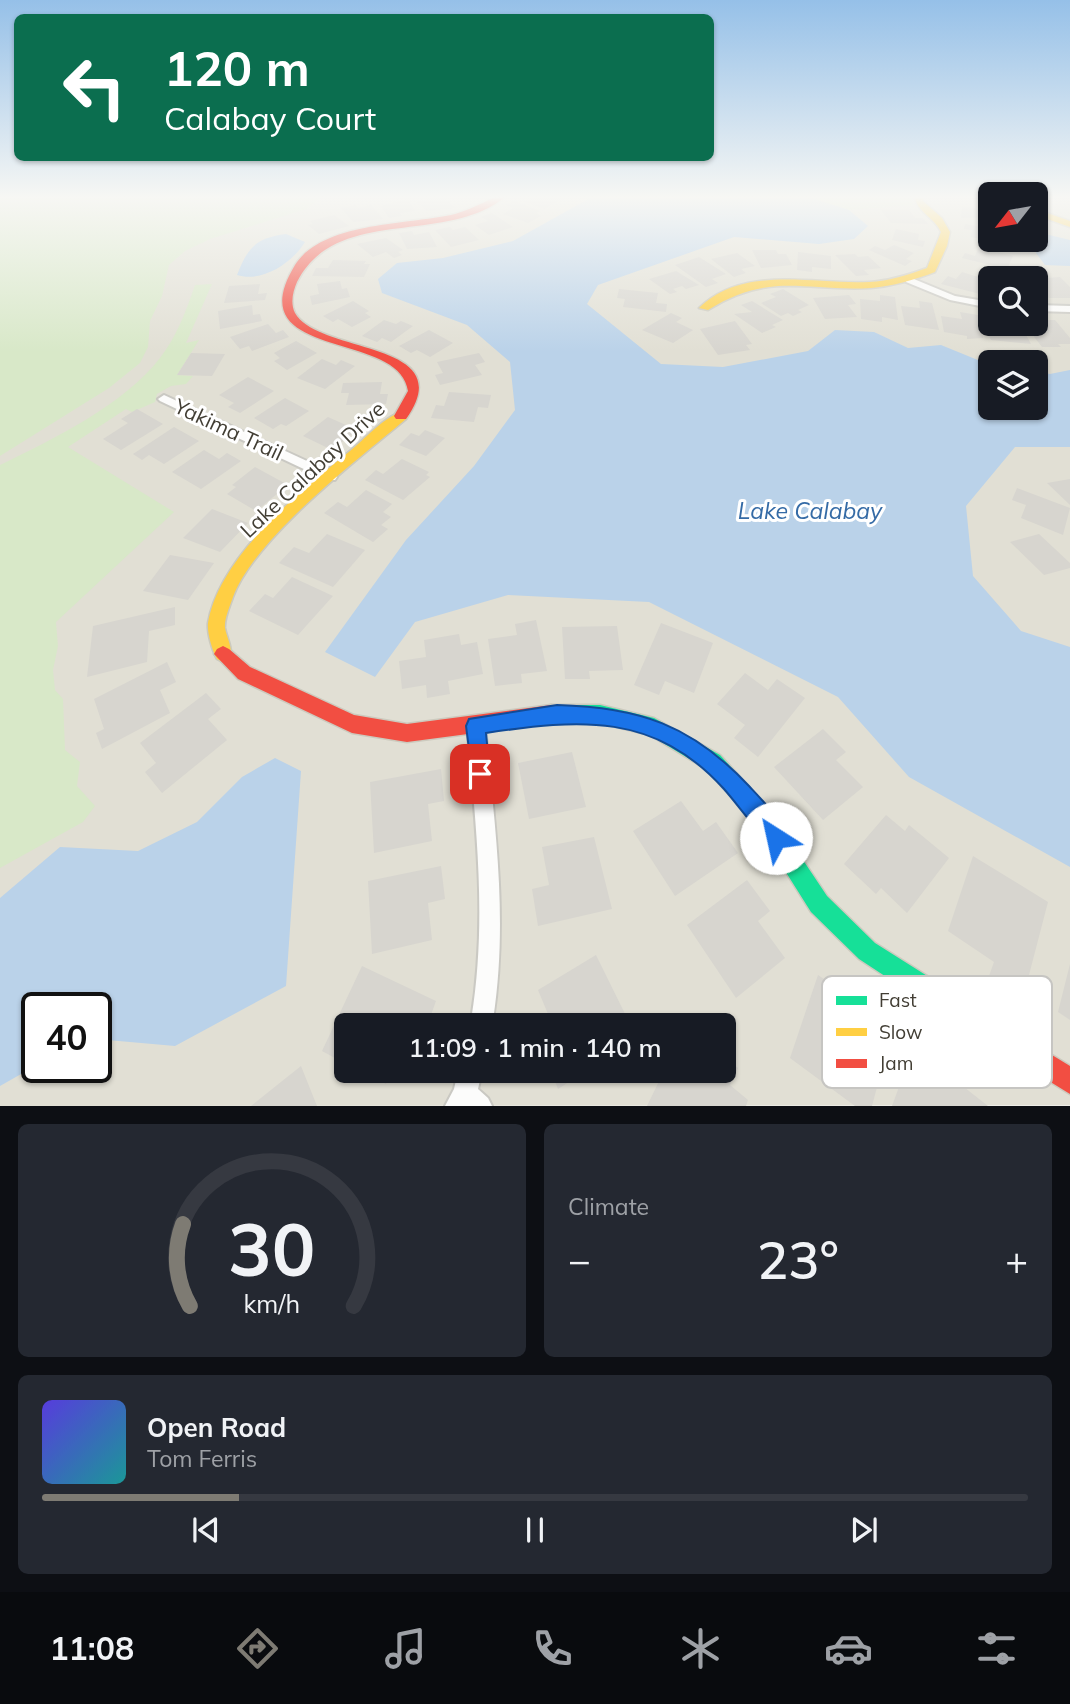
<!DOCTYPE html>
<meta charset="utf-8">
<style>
:root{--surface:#171b24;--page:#242831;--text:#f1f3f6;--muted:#9ea1a6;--line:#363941;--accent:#7e7b73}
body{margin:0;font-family:Mulish,sans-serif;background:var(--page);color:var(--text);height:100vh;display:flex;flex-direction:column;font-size:26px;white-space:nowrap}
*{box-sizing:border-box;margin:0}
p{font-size:23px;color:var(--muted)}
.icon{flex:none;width:38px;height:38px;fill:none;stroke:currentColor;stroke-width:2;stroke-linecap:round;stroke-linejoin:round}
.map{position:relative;height:1106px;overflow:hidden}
.sheet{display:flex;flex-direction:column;gap:18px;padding:18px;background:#0d0f14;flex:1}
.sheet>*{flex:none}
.guide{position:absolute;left:14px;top:14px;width:700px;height:147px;border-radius:10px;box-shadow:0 2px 5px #0004;background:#0b6e4f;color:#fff;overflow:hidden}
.needle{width:46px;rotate:239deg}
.buttons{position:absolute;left:978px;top:182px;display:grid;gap:14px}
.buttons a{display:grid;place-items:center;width:70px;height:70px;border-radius:10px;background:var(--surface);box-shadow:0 2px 5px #0004;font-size:35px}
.speed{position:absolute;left:21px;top:992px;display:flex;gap:14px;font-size:35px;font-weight:700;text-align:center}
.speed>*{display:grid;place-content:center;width:91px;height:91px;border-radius:50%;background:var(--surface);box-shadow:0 2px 5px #0004;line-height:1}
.speed .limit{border:4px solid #111;border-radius:10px;background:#fff;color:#111}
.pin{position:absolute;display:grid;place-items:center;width:60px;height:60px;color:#fff;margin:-30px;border-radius:14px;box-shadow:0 4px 10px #0006}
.me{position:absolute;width:77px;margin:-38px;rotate:325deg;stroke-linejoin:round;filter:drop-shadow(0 0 5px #0008)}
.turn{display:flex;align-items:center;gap:24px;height:147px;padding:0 35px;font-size:32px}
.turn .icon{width:91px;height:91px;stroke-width:2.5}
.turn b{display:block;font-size:49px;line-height:60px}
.big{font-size:52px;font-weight:600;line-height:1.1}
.sheet .tile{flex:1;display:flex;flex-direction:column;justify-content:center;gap:10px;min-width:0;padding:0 24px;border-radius:10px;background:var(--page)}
.sheet .dial{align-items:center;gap:0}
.dial svg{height:182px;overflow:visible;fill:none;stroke:var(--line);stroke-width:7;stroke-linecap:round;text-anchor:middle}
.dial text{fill:var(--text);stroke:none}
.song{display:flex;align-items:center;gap:21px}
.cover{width:84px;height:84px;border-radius:10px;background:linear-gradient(135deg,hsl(250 70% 55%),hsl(180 70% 35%))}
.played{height:7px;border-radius:4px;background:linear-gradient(90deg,var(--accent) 20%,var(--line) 20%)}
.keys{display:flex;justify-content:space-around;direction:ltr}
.heat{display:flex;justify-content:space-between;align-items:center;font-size:38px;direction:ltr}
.sheet .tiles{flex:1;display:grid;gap:18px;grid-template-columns:1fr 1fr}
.tile:last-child{grid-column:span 2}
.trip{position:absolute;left:334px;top:1013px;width:402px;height:70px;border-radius:10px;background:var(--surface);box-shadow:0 2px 5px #0004;font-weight:600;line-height:70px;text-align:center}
.tab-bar{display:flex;height:112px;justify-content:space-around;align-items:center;background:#090b0e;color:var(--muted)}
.tab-bar .icon{width:49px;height:49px}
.tab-bar .current{color:var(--accent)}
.tab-bar b{font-size:32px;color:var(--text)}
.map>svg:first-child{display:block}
.residential{fill:#e1dfd4;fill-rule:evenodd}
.green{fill:#d8e8c8}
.water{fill:#bad2e9}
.building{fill:#d7d5cf}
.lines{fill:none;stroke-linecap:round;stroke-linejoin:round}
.street-casing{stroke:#cac9c3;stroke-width:4}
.fast-casing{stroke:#cccabe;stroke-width:3}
.slow-casing{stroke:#cccabe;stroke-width:3}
.jam-casing{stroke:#cccabe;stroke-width:3}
.street{fill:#fcfcfb;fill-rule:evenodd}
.fast{fill:#16e098;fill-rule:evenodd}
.slow{fill:#ffcf43;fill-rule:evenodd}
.jam{fill:#f24e42;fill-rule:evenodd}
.route{fill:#1a73e8;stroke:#114b97;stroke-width:2}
.labels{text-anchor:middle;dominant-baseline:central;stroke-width:6;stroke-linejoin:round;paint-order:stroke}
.street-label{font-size:21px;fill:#423e34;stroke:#fff}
.water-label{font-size:23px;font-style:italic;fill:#356ba6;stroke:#fff}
.key{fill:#fff;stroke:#c6c5c2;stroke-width:2}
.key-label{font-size:19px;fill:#423e34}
</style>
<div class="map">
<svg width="1070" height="1106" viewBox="0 0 1070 1106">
<rect width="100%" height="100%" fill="#eeede7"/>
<path class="residential" d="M0 197H990V240H1036V197H1070V1105L0 1106ZM990 278H1036V324H990ZM990 362H1036V408H990ZM37 1008H96V1068H37ZM346 1026H724V1071H346Z"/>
<g class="green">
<polygon points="0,197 321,197 306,209 210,239 185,251 169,265 162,296 150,321 148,347 140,363 109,388 0,456"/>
<polygon points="808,197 911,197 913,205 849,210"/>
<path d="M212 284 186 343 199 340 177 375 193 376 186 384 171 386 157 394 155 402 132 412 126 409 68 447 174 512 56 622 58 646 53 670 55 690 63 699 65 750 80 762 77 786 95 806 83 822 0 868V465C52 440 125 404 160 358 177 336 186 311 195 285Z"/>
</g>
<g class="water">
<polygon points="592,197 808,197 849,210 868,226 854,239 819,244 734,237 598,285 587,304 661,364 723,367 808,351 835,330 874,332 908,348 941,345 990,365 990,408 1036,408 1036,372 1050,374 1070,370 1070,447 1015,447 966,506 973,576 1021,631 1070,647 1070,867 909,777 838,697 649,602 508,595 415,622 375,677 325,652 406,540 474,466 515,410 510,362 467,325 382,293 378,279 397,263 443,258 513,241"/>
<polygon points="1041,233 1070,240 1070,266 1045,265 1036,253 1036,236"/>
<path d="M286 234 305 242C292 263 262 283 237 275 248 247 256 238 286 234Z"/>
<polygon points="275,758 301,771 286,986 175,1046 96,1039 96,1008 37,1008 37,1065 0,1086 0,898 60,847 138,851 197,822 242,777"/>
</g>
<g class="building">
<polygon points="424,197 443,197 456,208 427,211 417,202 428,200"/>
<polygon points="535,197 556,197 562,199 544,209 525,202"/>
<polygon points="407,199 415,211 400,213 402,216 389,218 381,206"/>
<polygon points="514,201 540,211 536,213 541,216 528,223 503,214 513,208 506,205"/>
<polygon points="356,205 358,208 371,205 383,219 353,222 341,208"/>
<polygon points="962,206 990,211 990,217 961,218"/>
<polygon points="881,210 909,210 915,218 923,218 928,224 891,223"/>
<polygon points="492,213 513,227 489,235 475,225 488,221 481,217"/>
<polygon points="334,215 349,226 319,234 308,225 313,224 310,221"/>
<polygon points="965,224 990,228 990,241 971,237 972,230 964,229"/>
<polygon points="450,227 453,230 465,227 479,240 451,247 435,230"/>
<polygon points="896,229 919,234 918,240 925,241 923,247 892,240"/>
<polygon points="412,231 414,235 429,232 437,247 407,249 399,233"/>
<polygon points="386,238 403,250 398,252 402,255 394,258 386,252 373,257 357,244"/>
<polygon points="894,245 914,253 906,259 912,261 905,266 869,250 875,246 885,250"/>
<polygon points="979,247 1013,256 1007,269 962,258 965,253 975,256"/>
<polygon points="752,250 776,250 778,254 786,254 792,265 761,268"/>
<polygon points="798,252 831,256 831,269 812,267 812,272 797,270"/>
<polygon points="737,253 755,266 741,269 746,273 734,277 711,259"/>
<polygon points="855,254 858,257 868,256 881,268 864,270 869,275 856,276 835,255"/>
<polygon points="699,257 726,274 712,279 718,283 706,287 675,265"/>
<polygon points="333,260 366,261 364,264 370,264 364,277 312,276 316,268 328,268"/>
<polygon points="676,271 699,285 686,289 682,286 673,289 677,292 670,294 649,279"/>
<polygon points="962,272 988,280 985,284 990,287 984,295 941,284 948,276 956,279"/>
<polygon points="1060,277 1070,287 1070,298 1049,298 1036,285 1036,281 1049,281 1046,278"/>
<polygon points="340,281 342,289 347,288 350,297 312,305 310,296 319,294 317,284"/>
<polygon points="260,284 258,294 267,293 265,300 224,303 229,286"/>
<polygon points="619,289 658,293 656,303 667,304 666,312 623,307 625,299 617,298"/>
<polygon points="783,289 809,305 798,310 802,312 793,316 788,313 781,316 761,303 776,297 770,294"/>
<polygon points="849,295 856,304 848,305 857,317 825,319 813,298"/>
<polygon points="880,295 895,297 898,320 882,317 882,322 861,319 860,299 880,301"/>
<polygon points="353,301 369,311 365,313 371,317 352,327 338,319 333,322 323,316"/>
<polygon points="752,301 783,320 772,325 776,327 762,333 734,314 752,312 741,305"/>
<polygon points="919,301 932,303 939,330 905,325 901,306 920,308"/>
<polygon points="252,305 253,315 260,314 262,321 220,329 218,311"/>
<polygon points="960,312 978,315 983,338 967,339 967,336 944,332 941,316 962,319"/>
<polygon points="671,313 682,318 676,322 693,330 673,343 642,330"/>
<polygon points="384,320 396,324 401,321 413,326 391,342 382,338 377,342 362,336"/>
<polygon points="1042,320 1055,320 1070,338 1070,344 1058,344 1061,347 1042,347 1025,325 1047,325"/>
<polygon points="735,321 752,344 746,345 750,350 718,355 700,329"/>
<polygon points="982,322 1020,324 1031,344 991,340"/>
<polygon points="268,324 276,333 283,330 289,337 252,351 249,346 240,349 230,337"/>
<polygon points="429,330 453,343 430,357 417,350 411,353 399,346"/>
<polygon points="296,341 317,353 287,370 274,361 280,358 274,353"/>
<polygon points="191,353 225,354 212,376 177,375"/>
<polygon points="479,353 485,362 475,365 482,375 440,385 435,375 443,373 437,362"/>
<polygon points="322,359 336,365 341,360 355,366 325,389 297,378"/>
<polygon points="248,377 274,391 240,413 228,407 234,403 219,395"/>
<polygon points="382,382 380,394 388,394 386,404 346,405 349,393 341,393 343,383"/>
<polygon points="449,392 491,395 488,408 478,407 474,422 431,418 436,405 444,406"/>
<polygon points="285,398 309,411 286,426 281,424 273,429 254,418"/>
<polygon points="137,409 163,424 121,450 103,439 128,423 121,419"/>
<polygon points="328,417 357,430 332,450 303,436"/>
<polygon points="174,427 199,441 164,464 149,455 142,460 133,454"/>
<polygon points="425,430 445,438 426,456 399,445 411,433 419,436"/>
<polygon points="204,450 219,459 227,453 241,461 201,489 172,472"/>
<polygon points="402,459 429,472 426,475 430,477 403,500 365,480 376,470 383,474"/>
<polygon points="255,467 288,485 256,511 227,494 236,487 232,485"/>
<polygon points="1070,479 1070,505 1047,483"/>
<polygon points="1017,488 1070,508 1063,535 1021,518 1026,505 1012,500"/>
<polygon points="366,490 392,504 383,512 391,517 381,525 388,529 373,542 324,513 338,502 347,507"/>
<polygon points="212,509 248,523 220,552 183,538"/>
<polygon points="327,534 365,550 333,587 279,563 294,547 309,553"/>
<polygon points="1039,534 1070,563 1070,568 1044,575 1010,542"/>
<polygon points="170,555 214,563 188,600 143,591"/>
<polygon points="292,577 333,596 298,635 249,611 265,594 273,598"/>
<polygon points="175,607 175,625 149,631 147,662 87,677 93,626"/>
<polygon points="536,620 547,671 521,674 522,683 495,686 488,639 517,635 515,624"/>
<polygon points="661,623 713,643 694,693 665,681 659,695 634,685"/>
<polygon points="617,626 623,670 589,671 590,679 565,679 562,627"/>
<polygon points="459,634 461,645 477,642 483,674 448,681 450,694 427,698 426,685 402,689 399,661 426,657 424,640"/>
<polygon points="167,662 176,682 160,690 170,713 102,749 96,733 104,729 94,699"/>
<polygon points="745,673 768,690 777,679 805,698 758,757 734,738 745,725 717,704"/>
<polygon points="206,693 221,709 208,719 227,740 162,793 145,772 156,763 140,743"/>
<polygon points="823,729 846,752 836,760 863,787 823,820 774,767"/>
<polygon points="572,752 586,807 529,819 518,763"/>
<polygon points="441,769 444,801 428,804 432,841 374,853 370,782"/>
<polygon points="681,801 703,831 716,822 738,853 675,896 633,831"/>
<polygon points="886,815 905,831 909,825 949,858 907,913 881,888 876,894 844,864"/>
<polygon points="594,837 612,909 538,926 532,889 549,885 542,847"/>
<polygon points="973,856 1048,902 1023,998 989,976 994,962 948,931"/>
<polygon points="441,866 445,899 428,903 432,940 372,954 368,881"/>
<polygon points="747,880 770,911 758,921 785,958 736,998 687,925"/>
<polygon points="596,955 631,1026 553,1026 538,990"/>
<polygon points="1070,964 1070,1020 1058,1012"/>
<polygon points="362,966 436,1001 427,1026 346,1026 346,1064 322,1051"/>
<polygon points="818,975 852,998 847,1013 889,1042 872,1106 855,1106 790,1058"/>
<polygon points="918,1035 950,1061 946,1073 988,1106 892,1106"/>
<polygon points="724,1057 738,1068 730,1085 748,1100 746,1106 647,1106 664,1071 724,1071"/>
<polygon points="301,1066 317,1106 251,1106"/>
<polygon points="361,1071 391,1071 386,1084"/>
<polygon points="551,1071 586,1071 558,1089"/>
</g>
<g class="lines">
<defs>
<g id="street">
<polygon points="909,277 955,296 990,302 990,308 950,300 906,282 906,278"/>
<polygon points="1036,305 1070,306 1070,312 1036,311"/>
<polygon points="164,395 335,474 337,477 335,480 327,480 160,401 158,399"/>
<path d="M476 718 482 720 485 726C495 827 509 925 492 1026H470C488 925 476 827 467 726L470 720Z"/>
<polygon points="458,1071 482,1071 478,1089 488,1098 492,1106 445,1106 454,1089"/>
</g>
<polygon id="fast" points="551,705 600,705 654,718 720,755 769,809 827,896 875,943 997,1020 1001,1029 997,1038 988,1042 979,1038 859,959 811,912 755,823 706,769 650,735 600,723 551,723 544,720 542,714 544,708"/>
<g id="slow">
<path d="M915 197H923V201L942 218 950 232 947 246 935 272C914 280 893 286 871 288 805 292 770 271 708 310L699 308C744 264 814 285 869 282 889 281 908 275 927 268L941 232C935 218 916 211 915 197Z"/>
<polygon points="983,197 990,197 990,201 984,199"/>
<polygon points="1036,209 1070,221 1070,227 1036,215"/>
<path d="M401 412 408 416 406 419C357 460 255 538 233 597 230 606 224 619 225 628 227 639 234 649 229 659L223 662 217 659C212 650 207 633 208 623 219 557 300 491 350 451 365 439 383 418 401 412Z"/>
</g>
<g id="jam">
<path d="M495 197H505C445 246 336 205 297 282 293 291 290 303 295 313 319 355 462 340 406 419H396L394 416 408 391C400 329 236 362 295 265 323 221 410 225 455 214 469 210 482 203 495 197Z"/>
<polygon points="223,646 229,649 250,667 354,715 407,724 551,705 558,708 560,714 558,720 551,723 407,742 352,733 238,679 214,654 217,649"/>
<polygon points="988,1016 1070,1066 1070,1094 979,1038 975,1029 979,1020"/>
</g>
</defs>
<use href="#street" class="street-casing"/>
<use href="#fast" class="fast-casing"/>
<use href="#slow" class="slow-casing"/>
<use href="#jam" class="jam-casing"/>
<use href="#street" class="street"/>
<use href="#fast" class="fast"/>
<use href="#slow" class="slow"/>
<use href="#jam" class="jam"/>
</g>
<linearGradient id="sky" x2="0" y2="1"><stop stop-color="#95c0e8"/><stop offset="0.56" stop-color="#f7f7f4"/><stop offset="1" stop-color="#f7f7f4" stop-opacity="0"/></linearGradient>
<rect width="1070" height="352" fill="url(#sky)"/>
<path class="route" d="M557 705C639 707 692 725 749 786 764 802 779 817 787 838L784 846 776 849C767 845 735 801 724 789 654 712 580 719 486 733L490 774 487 781 480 784 473 781 466 726 469 719Z"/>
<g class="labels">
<g class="street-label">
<text transform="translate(229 429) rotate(25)">Yakima Trail</text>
<text transform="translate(312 469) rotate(-43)">Lake Calabay Drive</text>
</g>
<g class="water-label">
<text x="810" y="510">Lake Calabay</text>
</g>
</g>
<rect x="822" y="976" width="230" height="112" rx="10" class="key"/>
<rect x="836" y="996" width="31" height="9" fill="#16e098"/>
<rect x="836" y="1028" width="31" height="8" fill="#ffcf43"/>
<rect x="836" y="1059" width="31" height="9" fill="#f24e42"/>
<g class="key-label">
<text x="879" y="1007">Fast</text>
<text x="879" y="1039">Slow</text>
<text x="879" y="1070">Jam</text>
</g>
</svg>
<div class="buttons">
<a><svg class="needle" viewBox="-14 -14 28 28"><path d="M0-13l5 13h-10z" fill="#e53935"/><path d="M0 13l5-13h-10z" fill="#9ea1a6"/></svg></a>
<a><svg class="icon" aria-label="search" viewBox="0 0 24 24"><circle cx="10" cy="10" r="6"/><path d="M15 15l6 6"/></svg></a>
<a><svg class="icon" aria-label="layers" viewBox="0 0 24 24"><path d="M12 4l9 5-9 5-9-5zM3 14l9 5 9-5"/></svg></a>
</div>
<div class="speed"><div class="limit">40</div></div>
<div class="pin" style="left:480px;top:774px;background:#d93025"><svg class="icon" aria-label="arrive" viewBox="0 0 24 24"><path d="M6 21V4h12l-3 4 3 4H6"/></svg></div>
<svg class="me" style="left:776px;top:838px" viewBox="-20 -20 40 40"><circle r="19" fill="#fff"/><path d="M0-13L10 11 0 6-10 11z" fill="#1a73e8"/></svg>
<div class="trip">11:09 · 1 min · 140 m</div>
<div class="guide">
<div class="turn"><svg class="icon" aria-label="left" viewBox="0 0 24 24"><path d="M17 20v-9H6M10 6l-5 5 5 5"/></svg><div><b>120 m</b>Calabay Court</div></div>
</div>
</div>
<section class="sheet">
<div class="tiles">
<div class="tile dial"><svg viewBox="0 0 100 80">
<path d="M14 69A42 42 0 1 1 86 69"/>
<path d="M14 69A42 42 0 0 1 11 33" stroke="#7e7b73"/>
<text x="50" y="56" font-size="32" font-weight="700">30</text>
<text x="50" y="72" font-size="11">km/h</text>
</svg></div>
<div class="tile"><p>Climate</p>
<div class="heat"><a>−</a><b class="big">23°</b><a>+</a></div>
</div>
<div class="tile">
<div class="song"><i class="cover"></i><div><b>Open Road</b><p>Tom Ferris</p></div></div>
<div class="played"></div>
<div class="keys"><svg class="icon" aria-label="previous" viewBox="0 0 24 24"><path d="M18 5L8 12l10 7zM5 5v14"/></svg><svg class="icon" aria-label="pause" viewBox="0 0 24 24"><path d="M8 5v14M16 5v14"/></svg><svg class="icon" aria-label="next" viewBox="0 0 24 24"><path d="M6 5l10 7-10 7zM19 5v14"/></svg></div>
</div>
</div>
</section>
<nav class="tab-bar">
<b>11:08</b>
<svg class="icon current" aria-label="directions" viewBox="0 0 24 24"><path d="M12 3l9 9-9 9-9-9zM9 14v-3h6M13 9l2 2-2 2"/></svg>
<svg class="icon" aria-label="music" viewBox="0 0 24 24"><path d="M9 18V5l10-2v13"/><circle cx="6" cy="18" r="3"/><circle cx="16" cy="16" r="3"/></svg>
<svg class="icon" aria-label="phone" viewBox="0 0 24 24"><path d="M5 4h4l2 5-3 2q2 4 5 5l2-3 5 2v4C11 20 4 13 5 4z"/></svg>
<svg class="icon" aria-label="climate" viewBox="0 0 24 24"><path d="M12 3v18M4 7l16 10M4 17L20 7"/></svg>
<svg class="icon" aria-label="car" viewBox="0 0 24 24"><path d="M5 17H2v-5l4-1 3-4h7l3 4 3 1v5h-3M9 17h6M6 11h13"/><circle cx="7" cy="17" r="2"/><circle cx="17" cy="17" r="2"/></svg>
<svg class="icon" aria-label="filters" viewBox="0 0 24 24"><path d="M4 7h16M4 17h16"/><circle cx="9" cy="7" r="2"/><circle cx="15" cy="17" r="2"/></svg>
</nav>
